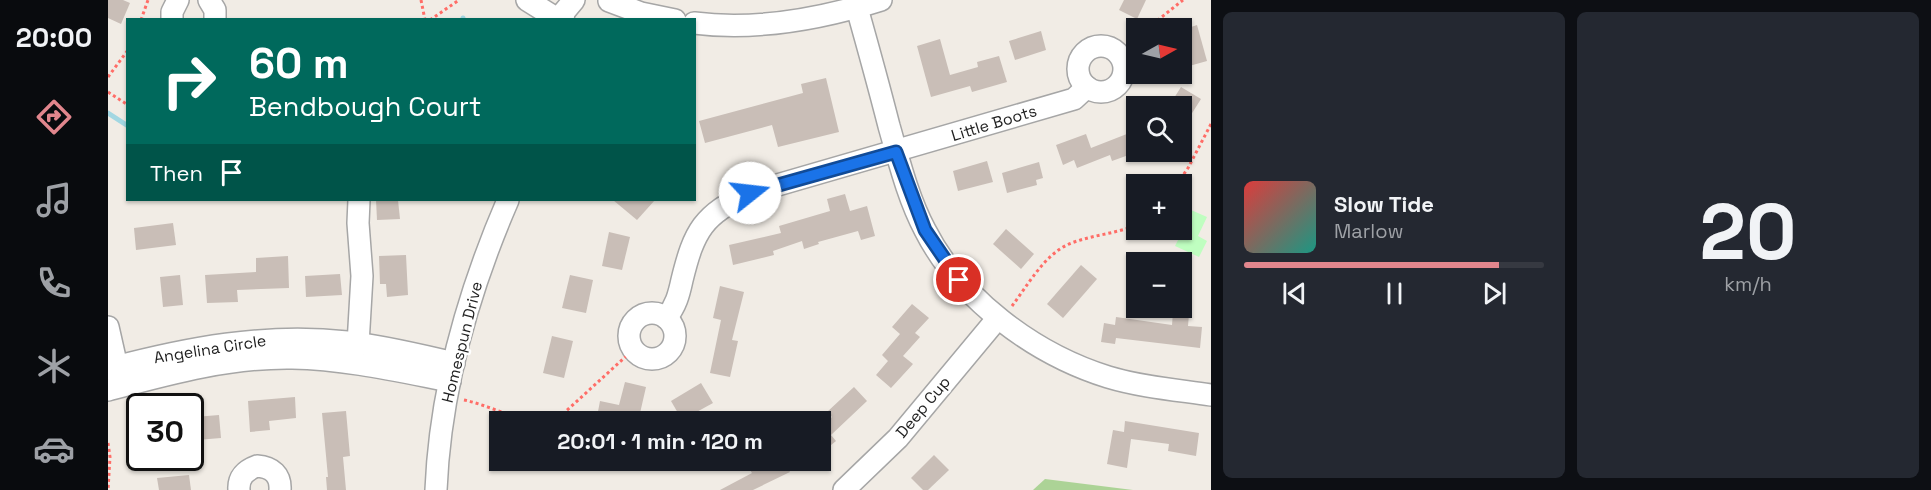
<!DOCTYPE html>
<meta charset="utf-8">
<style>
:root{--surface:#171b24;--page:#242831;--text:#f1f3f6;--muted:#9ea1a6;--line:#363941;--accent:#e1868d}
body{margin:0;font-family:"Space Grotesk",sans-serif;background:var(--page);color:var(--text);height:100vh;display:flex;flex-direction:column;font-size:22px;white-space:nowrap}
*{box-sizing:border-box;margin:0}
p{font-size:20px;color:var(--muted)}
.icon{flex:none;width:33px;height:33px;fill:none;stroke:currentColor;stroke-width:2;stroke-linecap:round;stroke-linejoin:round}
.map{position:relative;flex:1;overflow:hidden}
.sheet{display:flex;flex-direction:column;gap:12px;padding:12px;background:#0d0f14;width:720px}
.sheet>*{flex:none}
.guide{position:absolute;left:18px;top:18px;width:570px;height:183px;border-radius:0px;box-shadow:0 2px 4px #0004;background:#00695c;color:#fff;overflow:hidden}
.needle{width:39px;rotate:82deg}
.fabs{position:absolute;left:1018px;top:18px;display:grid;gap:12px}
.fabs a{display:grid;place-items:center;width:66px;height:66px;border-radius:0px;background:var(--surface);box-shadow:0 2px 4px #0004;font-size:30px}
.speed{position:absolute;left:18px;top:393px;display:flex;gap:12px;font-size:30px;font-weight:700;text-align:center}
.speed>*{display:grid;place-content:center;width:78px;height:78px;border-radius:50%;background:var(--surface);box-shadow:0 2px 4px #0004;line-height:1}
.speed .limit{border:3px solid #111;border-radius:9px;background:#fff;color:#111}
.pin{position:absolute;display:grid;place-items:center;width:51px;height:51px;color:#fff;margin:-26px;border:3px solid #fff;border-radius:50%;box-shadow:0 2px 6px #0007}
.me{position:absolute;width:66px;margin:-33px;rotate:74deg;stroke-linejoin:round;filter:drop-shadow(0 0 4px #0008)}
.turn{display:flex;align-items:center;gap:21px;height:126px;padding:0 24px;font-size:27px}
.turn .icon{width:78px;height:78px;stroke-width:2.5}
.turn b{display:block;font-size:42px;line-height:51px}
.then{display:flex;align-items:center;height:57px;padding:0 24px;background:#0003;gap:12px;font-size:22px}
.sheet .card{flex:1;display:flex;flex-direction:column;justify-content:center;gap:9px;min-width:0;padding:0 21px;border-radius:9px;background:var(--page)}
.sheet .dial{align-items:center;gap:0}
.dial b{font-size:78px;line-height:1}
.song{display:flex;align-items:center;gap:18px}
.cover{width:72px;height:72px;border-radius:9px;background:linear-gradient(135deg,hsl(0 70% 55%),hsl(170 70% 35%))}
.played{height:6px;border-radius:3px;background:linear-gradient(90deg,var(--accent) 85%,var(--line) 85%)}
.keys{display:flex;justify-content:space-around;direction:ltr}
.sheet .tiles{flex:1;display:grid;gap:12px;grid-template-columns:repeat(2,1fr)}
.trip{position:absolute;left:381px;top:411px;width:342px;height:60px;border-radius:0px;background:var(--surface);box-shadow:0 2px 4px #0004;font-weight:700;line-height:60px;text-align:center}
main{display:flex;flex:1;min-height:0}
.menu{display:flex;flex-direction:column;width:108px;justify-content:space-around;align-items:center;background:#090b0e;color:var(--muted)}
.menu .icon{width:42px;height:42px}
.menu .selected{color:var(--accent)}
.menu b{font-size:27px;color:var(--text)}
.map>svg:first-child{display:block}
.forest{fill:#acd396}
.park{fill:#bffec0}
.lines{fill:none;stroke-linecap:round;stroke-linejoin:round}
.stream{stroke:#a2d7e2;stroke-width:5}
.building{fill:#c9beb7}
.minor-casing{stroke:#a6a6a6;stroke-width:24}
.path{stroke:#ff6d67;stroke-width:3;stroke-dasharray:3 3;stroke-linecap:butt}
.minor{stroke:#fff;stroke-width:21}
.route-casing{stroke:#114b97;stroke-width:15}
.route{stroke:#1a73e8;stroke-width:10}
.labels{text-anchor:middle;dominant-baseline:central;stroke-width:5;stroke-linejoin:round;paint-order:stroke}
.street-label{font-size:16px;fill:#1f1f1f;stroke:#fff}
</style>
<main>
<nav class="menu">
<b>20:00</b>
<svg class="icon selected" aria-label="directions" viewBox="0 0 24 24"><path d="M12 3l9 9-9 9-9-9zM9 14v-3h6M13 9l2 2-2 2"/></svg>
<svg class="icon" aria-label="music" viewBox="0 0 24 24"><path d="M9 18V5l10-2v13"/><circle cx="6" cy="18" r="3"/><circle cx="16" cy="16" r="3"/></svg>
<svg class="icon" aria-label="phone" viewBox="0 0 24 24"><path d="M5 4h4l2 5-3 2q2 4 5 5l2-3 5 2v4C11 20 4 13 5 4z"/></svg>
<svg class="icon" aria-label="climate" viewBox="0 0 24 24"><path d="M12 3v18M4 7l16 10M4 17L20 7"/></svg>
<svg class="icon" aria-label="car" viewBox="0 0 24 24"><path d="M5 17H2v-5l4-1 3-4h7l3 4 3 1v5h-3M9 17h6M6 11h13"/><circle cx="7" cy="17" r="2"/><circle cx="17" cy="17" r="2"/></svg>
</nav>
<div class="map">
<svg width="1103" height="490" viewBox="0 0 1103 490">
<rect width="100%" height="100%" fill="#f1ece5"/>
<polygon class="forest" points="937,479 1025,490 925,490"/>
<polygon class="park" points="1074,206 1099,217 1090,236 1099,241 1091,257 1067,246 1073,234 1064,230 1074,230"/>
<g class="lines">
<g class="stream">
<polyline points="355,20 355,18"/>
<polyline points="0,113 20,126"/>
</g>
</g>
<g class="building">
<polygon points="0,0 15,0 22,3 13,24 0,18"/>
<polygon points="1016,0 1038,0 1029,19 1011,10"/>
<polygon points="1089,25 1099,61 1074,68 1074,30"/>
<polygon points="933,31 938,50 907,60 901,41"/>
<polygon points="832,39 842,75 870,67 869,62 891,56 899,82 864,92 862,86 823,97 809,46"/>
<polygon points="718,78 731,132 670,147 664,125 597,143 591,121 695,93 693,84"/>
<polygon points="1073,87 1093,99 1074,129 1074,106 1061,106"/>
<polygon points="1029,130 1029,152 1004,161 1002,155 969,168 966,160 955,165 948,145 978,134 983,148"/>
<polygon points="879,161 885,182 850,191 845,171"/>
<polygon points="931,162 935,178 928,180 929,185 899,193 894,173"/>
<polygon points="737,194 742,211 759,206 767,236 753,240 750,231 710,242 711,244 696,249 694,241 665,251 666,255 625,265 621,245 673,233 671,226 722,211 719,199"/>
<polygon points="268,200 290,200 292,219 269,220"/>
<polygon points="505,200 547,200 529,220"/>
<polygon points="65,223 68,245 28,250 26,228"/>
<polygon points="898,229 926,254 913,269 885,244"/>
<polygon points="501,232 522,237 514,270 494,266"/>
<polygon points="298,255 300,295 279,297 278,284 272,284 271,256"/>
<polygon points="180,256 181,288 129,290 130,302 99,303 97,275 148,272 148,258"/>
<polygon points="973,265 989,279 955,318 939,304"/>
<polygon points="232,274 234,295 198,297 197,276"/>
<polygon points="72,275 75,305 55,307 52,277"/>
<polygon points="462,275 485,280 478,313 454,308"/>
<polygon points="612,286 636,292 624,340 630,341 622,377 602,373 613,320 605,318"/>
<polygon points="804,304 821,318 807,333 812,337 795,356 805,364 783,388 768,375 780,361 774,355 792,334 784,327"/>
<polygon points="1065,312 1081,314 1080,326 1094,327 1092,348 1008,338 1007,344 993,342 996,323 1007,325 1008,317 1064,325"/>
<polygon points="444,336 465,341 456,378 435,373"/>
<polygon points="517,382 538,387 530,422 488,422 492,401 511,405"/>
<polygon points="593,383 605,403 574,420 563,401"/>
<polygon points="746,387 759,401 723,435 728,441 712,454 712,423 714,425 724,417 719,412"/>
<polygon points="187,397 188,418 161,421 162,430 142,432 140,401"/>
<polygon points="238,411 242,456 235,457 238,490 219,490 218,477 220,477 214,413"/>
<polygon points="111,415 113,438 89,440 87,417"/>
<polygon points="1017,421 1091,433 1088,456 1060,451 1061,444 1023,439 1019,468 999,464 1005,430 1016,432"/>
<polygon points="826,455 841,470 820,490 815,490 803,478"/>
<polygon points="661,460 676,460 682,472 645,490 612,490 644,473 642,470"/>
<polygon points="81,475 83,490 51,490 49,478"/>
</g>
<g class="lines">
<defs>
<g id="minor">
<polyline points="101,0 107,10 107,20"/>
<polyline points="419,0 451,20"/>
<polyline points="501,1 533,13 567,20"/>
<path d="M749 8C760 47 771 87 781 126 791 161 800 198 817 230 852 299 926 354 1000 377 1033 387 1069 390 1103 395"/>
<polyline points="64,20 64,12 70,0"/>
<polyline points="455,20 456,12 466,0"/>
<path d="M586 23C650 31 713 19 773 0"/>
<circle cx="993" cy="69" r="23"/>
<circle cx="544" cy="336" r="23"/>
<path d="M558 318C568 306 571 294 574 280 586 231 595 214 642 193L966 99 979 87"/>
<polyline points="0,327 12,380"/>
<polyline points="250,344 254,276 250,223 251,200"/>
<path d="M0 369C79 348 157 333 239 342 275 346 311 355 346 363"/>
<path d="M0 390C60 374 121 357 184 358 238 359 290 371 342 381"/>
<path d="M131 490C130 477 138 470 149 466 164 467 173 475 172 490"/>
<path d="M328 490C332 391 361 290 400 200"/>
<polyline points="736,490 790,438 889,319"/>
</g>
</defs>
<use href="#minor" class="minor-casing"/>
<g class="path">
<polyline points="313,0 317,20"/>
<polyline points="33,20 40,0"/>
<polyline points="322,20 351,0"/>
<polyline points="1040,28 1075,0"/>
<polyline points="1012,56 1029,38"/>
<polyline points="0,77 20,50"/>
<polyline points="0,92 20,105"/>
<polyline points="1069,184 1080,168 1103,124"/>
<path d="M904 306C920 285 936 255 961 244 983 235 1007 234 1029 225"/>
<path d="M356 400C390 407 422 431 456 413L526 349"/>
<polyline points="0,443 2,457 0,490"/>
</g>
<use href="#minor" class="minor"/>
</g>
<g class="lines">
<defs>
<polyline id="route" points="642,193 788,152 817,230 851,280"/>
</defs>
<use href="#route" class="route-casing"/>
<use href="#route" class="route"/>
</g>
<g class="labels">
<g class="street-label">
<text transform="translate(886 123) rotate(-17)">Little Boots</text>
<text transform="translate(354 342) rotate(-76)">Homespun Drive</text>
<text transform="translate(102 349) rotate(-9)">Angelina Circle</text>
<text transform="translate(815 407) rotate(-50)">Deep Cup</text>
</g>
</g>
</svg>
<div class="fabs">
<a><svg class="needle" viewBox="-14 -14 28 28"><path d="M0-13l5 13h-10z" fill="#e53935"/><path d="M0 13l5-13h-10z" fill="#9ea1a6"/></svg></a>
<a><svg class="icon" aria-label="search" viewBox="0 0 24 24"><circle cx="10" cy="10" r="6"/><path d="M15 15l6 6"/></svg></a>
<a>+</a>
<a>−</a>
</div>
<div class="speed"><div class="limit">30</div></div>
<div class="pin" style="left:851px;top:280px;background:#d93025"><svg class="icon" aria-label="arrive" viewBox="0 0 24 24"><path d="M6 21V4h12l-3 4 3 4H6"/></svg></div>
<svg class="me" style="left:642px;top:193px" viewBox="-20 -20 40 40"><circle r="19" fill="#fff"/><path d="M0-13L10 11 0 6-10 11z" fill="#1a73e8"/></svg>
<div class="trip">20:01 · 1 min · 120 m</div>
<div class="guide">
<div class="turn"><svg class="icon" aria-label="right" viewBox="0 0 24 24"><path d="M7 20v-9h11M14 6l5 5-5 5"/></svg><div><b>60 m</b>Bendbough Court</div></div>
<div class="then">Then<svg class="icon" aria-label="arrive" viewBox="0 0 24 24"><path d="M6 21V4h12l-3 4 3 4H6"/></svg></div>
</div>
</div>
<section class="sheet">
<div class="tiles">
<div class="card">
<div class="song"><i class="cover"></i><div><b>Slow Tide</b><p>Marlow</p></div></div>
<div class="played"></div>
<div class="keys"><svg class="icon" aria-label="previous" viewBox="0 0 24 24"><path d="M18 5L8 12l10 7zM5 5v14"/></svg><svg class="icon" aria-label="pause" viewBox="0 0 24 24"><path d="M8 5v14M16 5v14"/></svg><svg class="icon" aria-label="next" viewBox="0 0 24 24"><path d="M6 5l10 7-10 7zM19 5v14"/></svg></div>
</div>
<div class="card dial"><b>20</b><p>km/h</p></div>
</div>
</section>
</main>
